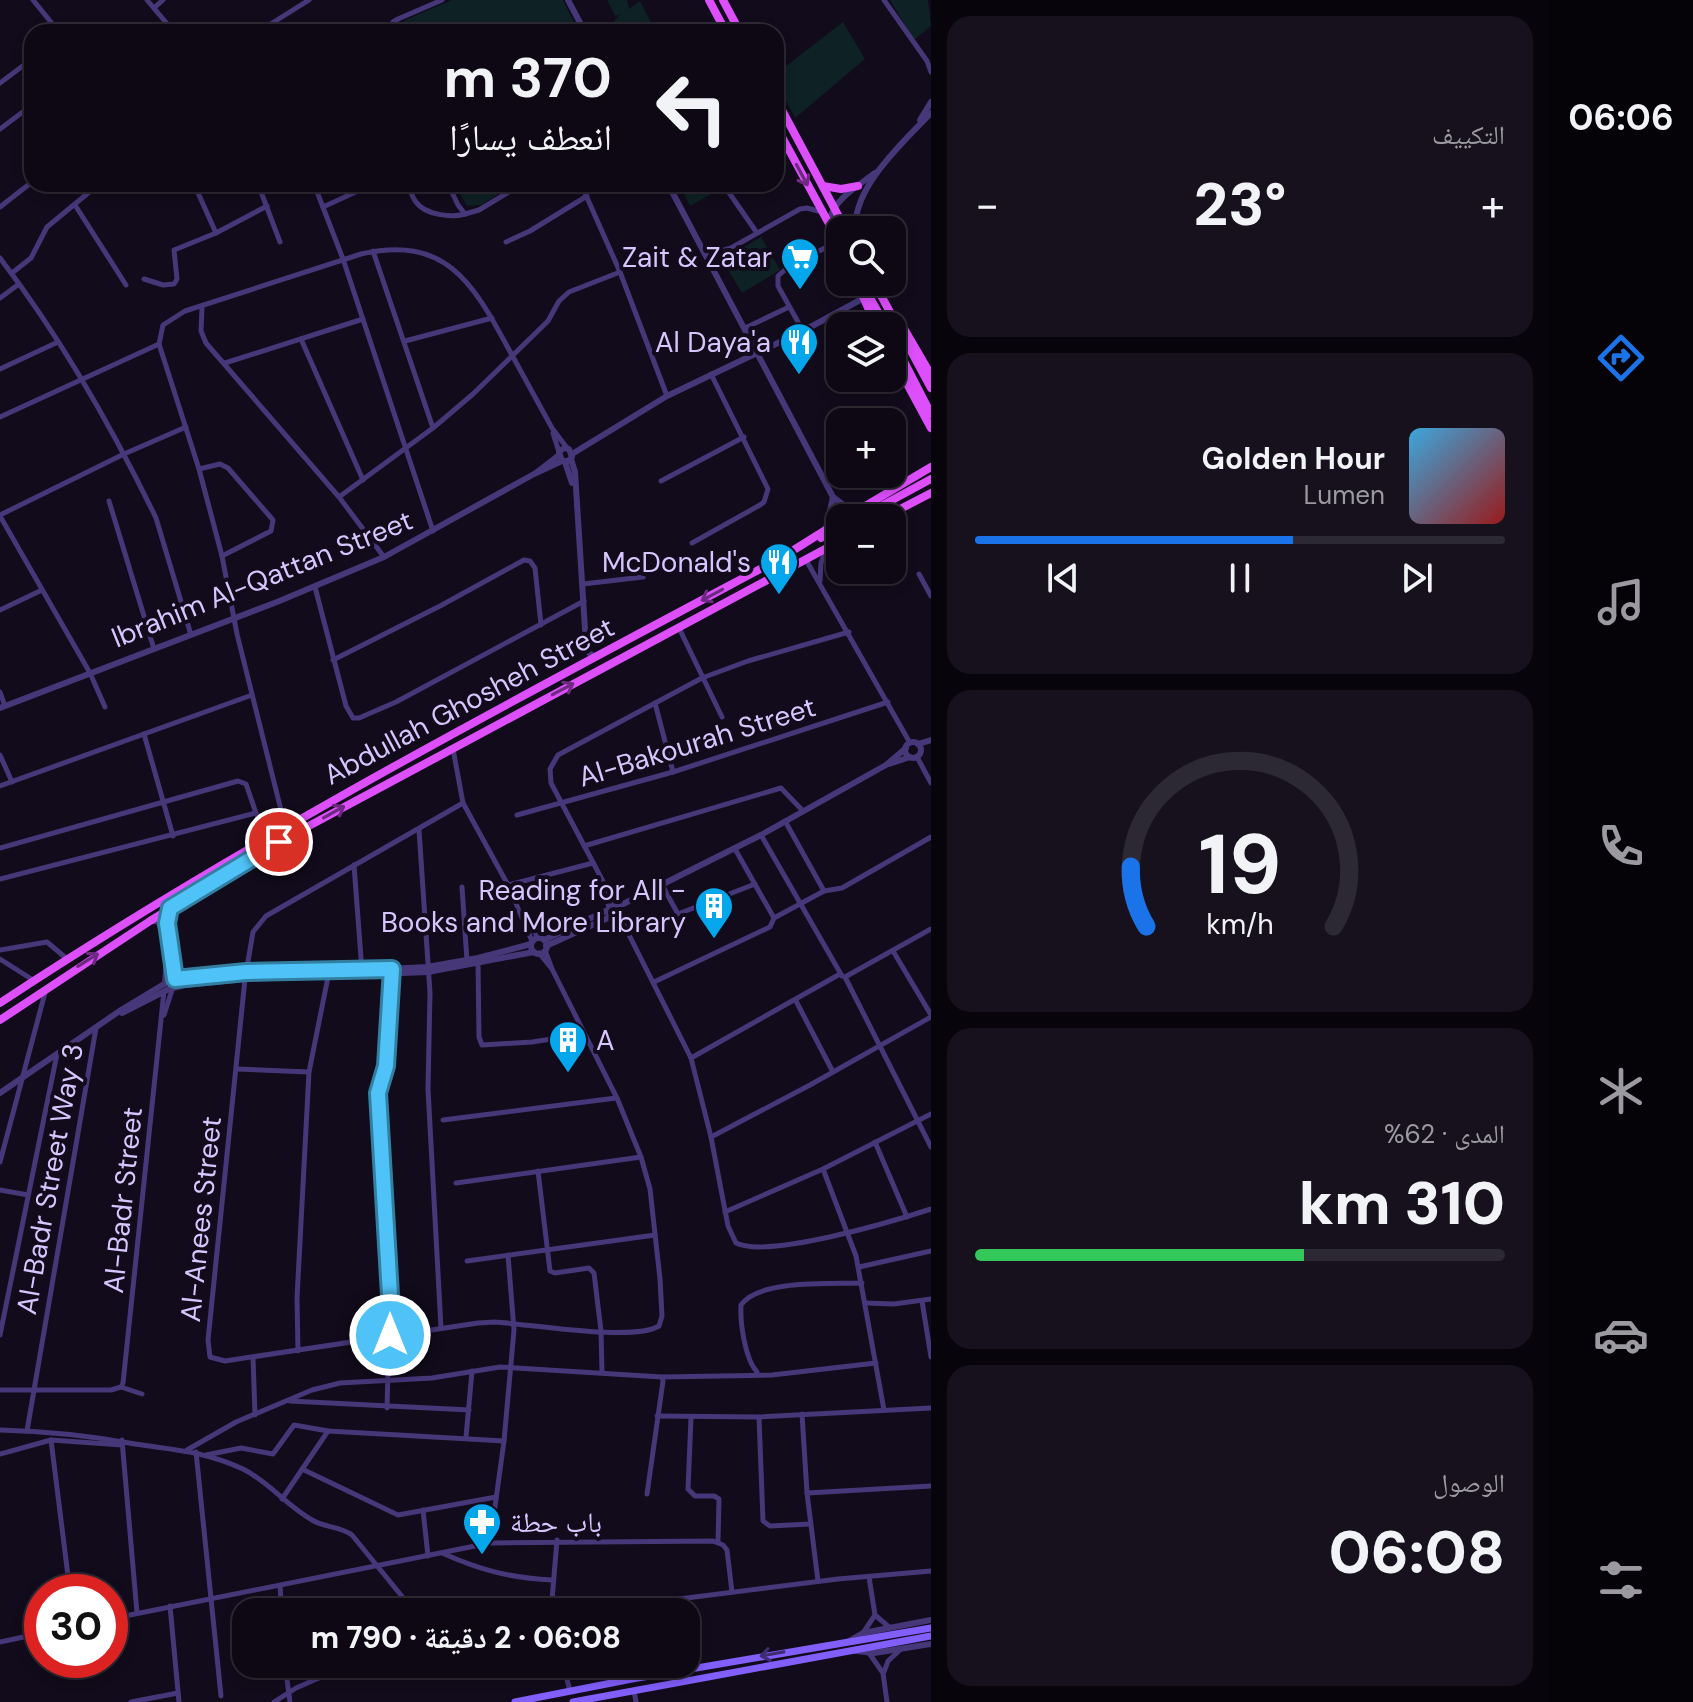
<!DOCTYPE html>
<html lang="ar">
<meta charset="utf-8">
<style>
:root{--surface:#0d0814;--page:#16111d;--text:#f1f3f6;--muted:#9a9aa0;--line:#2d2934;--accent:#1a73e8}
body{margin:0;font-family:"DM Sans","Noto Naskh Arabic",sans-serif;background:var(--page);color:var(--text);direction:rtl;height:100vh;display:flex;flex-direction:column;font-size:30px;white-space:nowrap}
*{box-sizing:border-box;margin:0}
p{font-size:26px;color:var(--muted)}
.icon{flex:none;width:44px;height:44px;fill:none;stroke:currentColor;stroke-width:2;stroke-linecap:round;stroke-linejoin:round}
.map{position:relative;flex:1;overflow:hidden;direction:ltr}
.details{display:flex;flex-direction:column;gap:16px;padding:16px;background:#07040b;width:618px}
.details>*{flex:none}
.guide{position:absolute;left:24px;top:24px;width:760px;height:168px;border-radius:24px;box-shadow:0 4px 12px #0003,0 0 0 2px var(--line);direction:rtl;background:#0d0814;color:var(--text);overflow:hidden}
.fabs{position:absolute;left:826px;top:216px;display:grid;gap:16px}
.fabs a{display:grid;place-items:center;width:80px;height:80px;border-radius:16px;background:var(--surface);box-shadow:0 4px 12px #0003,0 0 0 2px var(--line);font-size:40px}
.speed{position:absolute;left:24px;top:1574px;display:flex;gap:16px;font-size:40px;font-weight:700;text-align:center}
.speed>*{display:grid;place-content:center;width:104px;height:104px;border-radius:50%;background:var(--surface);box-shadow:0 4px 12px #0003,0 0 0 2px var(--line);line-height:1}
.speed .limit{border:12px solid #d22;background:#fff;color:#111}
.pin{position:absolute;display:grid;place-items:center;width:68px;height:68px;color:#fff;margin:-34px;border:4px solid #fff;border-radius:50%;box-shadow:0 2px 8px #0007}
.me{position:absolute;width:88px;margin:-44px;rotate:0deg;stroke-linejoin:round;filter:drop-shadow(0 0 6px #0008)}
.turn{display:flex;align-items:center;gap:28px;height:168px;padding:0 40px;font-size:36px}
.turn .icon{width:104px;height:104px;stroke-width:2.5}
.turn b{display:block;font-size:56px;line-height:68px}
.big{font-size:60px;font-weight:800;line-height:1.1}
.details .tile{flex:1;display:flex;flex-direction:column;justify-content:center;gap:12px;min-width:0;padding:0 28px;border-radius:24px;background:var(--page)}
.details .dial{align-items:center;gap:0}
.dial svg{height:208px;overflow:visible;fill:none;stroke:var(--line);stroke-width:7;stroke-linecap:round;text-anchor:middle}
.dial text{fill:var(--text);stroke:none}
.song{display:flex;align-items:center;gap:24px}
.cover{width:96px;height:96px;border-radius:12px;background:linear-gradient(135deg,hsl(200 70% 55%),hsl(0 70% 35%))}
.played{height:8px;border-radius:4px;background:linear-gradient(90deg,var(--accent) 60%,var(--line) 60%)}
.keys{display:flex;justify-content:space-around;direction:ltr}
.heat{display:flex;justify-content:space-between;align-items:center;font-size:44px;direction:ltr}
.charge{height:12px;border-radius:6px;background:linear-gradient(90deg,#34c759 62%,var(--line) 0)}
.trip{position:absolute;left:232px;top:1598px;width:468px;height:80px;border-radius:24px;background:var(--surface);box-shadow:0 4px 12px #0003,0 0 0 2px var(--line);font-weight:800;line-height:80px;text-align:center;direction:rtl}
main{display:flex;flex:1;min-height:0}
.tabs{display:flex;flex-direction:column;width:144px;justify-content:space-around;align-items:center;background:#050308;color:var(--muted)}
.tabs .icon{width:56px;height:56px}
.tabs .current{color:var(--accent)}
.tabs b{font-size:36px;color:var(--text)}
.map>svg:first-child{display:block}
.green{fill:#0e2125}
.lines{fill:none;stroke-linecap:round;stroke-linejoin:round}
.minor{stroke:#463779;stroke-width:5}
.tertiary{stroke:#463779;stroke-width:6}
.secondary{stroke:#825efc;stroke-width:7}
.primary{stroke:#de4ffc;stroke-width:8}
.primary-bridge{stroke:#de4ffc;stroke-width:8}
.oneway{stroke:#6d2a80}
.oneway2{stroke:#3e2c75}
.route-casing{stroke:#337fa1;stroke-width:20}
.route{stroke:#4fc3f7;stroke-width:14}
.labels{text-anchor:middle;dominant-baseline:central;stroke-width:8;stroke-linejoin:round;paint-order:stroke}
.poi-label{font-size:28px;fill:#d7c6fe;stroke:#110b1b;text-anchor:end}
.street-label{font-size:28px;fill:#d7c6fe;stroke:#110b1b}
</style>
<main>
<nav class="tabs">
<b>06:06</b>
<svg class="icon current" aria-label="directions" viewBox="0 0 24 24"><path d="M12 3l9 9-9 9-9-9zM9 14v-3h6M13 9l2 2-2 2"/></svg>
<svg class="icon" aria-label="music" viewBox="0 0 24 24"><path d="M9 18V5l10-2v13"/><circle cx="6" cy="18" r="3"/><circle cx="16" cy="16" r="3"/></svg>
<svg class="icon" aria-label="phone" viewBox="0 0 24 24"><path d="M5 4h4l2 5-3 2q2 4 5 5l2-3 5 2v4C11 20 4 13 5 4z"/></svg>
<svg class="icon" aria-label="climate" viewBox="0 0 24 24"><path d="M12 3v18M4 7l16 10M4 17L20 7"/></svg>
<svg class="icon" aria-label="car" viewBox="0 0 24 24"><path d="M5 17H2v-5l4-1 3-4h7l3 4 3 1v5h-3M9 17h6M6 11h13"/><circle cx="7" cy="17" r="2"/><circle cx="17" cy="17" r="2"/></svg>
<svg class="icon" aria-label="filters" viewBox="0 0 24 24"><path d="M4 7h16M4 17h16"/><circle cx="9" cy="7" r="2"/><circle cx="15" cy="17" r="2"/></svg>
</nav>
<section class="details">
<div class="tile"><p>التكييف</p>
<div class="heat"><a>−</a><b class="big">23°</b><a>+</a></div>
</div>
<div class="tile">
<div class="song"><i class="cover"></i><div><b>Golden Hour</b><p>Lumen</p></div></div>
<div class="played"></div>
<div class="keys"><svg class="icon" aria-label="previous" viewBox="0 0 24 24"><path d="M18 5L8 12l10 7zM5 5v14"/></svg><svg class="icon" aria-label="pause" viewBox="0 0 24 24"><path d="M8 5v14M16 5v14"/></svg><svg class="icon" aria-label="next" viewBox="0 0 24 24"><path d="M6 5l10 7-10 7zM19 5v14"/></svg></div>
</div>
<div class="tile dial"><svg viewBox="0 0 100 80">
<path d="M14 69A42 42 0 1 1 86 69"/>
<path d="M14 69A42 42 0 0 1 8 46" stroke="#1a73e8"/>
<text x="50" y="56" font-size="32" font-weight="700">19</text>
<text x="50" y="72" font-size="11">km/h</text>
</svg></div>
<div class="tile"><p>المدى · 62%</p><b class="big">310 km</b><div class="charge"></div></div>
<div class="tile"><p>الوصول</p><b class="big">06:08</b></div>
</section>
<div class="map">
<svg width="931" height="1702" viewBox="0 0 931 1702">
<rect width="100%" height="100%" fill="#110b1b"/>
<g class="green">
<polygon points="452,0 563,0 579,32 400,32 405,20"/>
<path d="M607 0H627L629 9 640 1 656 32H602C612 27 613 20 621 14L615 16Z"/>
<polygon points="890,0 928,0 931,26 914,40"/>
<polygon points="843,22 865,59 795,118 776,82 776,74"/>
<polygon points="454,184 514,184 481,205 467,206"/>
<polygon points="679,184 722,184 723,187 690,206"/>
<polygon points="761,237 780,270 742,293 722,260"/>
</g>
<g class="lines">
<g class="minor">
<polyline points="33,0 59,32"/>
<polyline points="147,0 174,32"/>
<polyline points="884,0 927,61 931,72"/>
<polyline points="154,8 163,0"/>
<polyline points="258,32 309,0"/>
<polyline points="390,32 393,22 398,19 442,0"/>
<polyline points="0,83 32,59"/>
<polyline points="0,129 32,105"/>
<polyline points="194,184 216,233"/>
<polyline points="258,184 280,242"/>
<polyline points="314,184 343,259 433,531"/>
<path d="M408 184C410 190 412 197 416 202 425 215 452 218 465 214"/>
<polyline points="448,184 458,205 465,214 479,210 522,184"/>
<polyline points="581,184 620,272 667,396"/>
<polyline points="723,184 757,233"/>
<polyline points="75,205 126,285"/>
<polyline points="0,207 32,182"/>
<polyline points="323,207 373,184"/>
<polyline points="506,242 530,231 587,196"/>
<polyline points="373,251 433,428"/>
<polyline points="707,255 731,248 800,209 807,208 822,212"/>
<path d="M0 258C61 338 112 427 156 518L191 635"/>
<polyline points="12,273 31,258 47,227 99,184"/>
<polyline points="144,279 163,285 174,284 177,279 174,250 216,233 267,206"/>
<polyline points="0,298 19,284"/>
<polyline points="202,308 201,331 206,343 339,497 384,557"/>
<polyline points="745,328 789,307"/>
<polyline points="803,331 778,286 778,276 787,268 838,241"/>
<polyline points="301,339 363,480"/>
<polyline points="405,341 492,318"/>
<polyline points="225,363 363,319"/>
<polyline points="0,369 58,342"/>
<polyline points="0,417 159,344"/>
<polyline points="553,433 559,452"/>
<polyline points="199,469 220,464 228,468 273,520 271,531 222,556"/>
<polyline points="661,481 744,437"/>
<polyline points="339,497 433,428 473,394 548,321 559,301 569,292 620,272"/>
<polyline points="109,501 154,649"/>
<polyline points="0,515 124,454 186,427"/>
<polyline points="0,516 90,673 105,707"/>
<polyline points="692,543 760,505 764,502 768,489 711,374"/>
<polyline points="806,560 910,743"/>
<polyline points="919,574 931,596"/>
<polyline points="820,581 821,563 825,552"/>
<polyline points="583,584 643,577"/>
<polyline points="315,587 346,706 353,718 359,718 396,702 584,601"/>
<polyline points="0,610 42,590"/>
<polyline points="679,628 722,717"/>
<polyline points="333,660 440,606 524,560 530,561 535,568 541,625"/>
<polyline points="0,692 5,706"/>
<polyline points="655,703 673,772"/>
<polyline points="144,734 173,836"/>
<polyline points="453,749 463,803 508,885 532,941"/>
<polyline points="0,755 12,782"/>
<polyline points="917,757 931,783"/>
<polyline points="0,786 252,695"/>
<path d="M463 803 266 916 253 932 245 979 208 1340 210 1357 225 1361 478 1323 495 1322C529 1324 633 1342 659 1326L662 1316 660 1279 650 1189 641 1157 617 1098 552 969 545 950"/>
<polyline points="256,813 267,837"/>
<polyline points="517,815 673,772 888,702"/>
<polyline points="785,821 824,891"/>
<path d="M285 826 237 634 222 556 199 469 159 344 163 325 185 311 361 254C444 235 472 281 507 346 522 373 537 401 552 428L567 448"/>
<polyline points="419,830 430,993 428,1089 441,1328"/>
<polyline points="761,835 842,976"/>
<polyline points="584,846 781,788 803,811"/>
<polyline points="0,848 238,781 246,784 256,813 0,879"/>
<polyline points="735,849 774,918"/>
<polyline points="354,865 362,971"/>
<polyline points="508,885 593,863"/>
<polyline points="662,885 678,914 755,884"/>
<polyline points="462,887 467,961"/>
<polyline points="605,889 609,908"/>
<polyline points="616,906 551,783 550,769 558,755 702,678 748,661 849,632"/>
<path d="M619 915 691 1058 711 1137 728 1226 736 1243C768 1259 894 1221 931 1209"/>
<polyline points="614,917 624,932"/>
<polyline points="774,918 824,891 842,888 931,837"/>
<polyline points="526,921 539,938"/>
<polyline points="0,950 47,942 66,958"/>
<polyline points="893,951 931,1015"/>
<polyline points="539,953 552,969"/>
<polyline points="0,959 33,980"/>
<polyline points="478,961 479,1037 482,1045 532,1042 584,1034"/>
<polyline points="845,977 931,1147"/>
<polyline points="845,977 931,929"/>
<polyline points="654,982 770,927 774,918"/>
<polyline points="796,1001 833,1072"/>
<polyline points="164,1015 173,987"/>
<polyline points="691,1058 840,974"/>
<polyline points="237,1069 309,1072"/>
<polyline points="443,1120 616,1098"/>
<polyline points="711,1137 810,1085 931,1017"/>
<polyline points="875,1142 907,1217"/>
<polyline points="0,1162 46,989"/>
<polyline points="823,1169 856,1256 884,1410"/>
<polyline points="538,1171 550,1271 555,1273 589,1268 594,1273 601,1331 602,1372"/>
<polyline points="456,1183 641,1157"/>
<polyline points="0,1190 28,1195"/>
<polyline points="725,1212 823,1169 931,1114"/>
<polyline points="467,1261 655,1235"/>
<polyline points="859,1267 931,1251"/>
<polyline points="922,1301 931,1357"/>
<polyline points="866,1303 894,1304 931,1299"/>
<polyline points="0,1335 57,1054"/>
<polyline points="298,1351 297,1298 309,1072 328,977"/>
<polyline points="253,1357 255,1415"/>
<path d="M757 1372C745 1359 740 1323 741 1305 759 1279 832 1284 862 1283"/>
<polyline points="121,1387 142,1394"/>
<polyline points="0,1390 111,1390 121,1387 123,1383 164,991"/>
<polyline points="290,1401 469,1410"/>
<polyline points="387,1408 390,1295 378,1093 386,1066 392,970"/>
<polyline points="802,1414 807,1493 818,1581"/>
<polyline points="657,1416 759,1417 931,1408"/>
<polyline points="759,1417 763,1521 770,1526 810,1524"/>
<polyline points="691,1418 688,1489 695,1496 714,1496 719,1499 718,1542"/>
<path d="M0 1430C45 1431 91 1436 135 1444 175 1450 204 1451 243 1469 269 1482 287 1506 312 1520 325 1528 340 1526 352 1535L409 1605 423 1608 459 1609 464 1612"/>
<polyline points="27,1431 96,1028"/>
<polyline points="466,1437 472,1371"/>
<polyline points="51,1440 70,1592"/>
<polyline points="122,1440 137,1613"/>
<polyline points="187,1450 236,1422 312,1390 340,1383 432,1378 500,1367 662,1377 772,1375 876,1363"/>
<polyline points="196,1452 221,1696"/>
<polyline points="0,1454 51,1440 122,1445"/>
<polyline points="206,1455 241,1448 273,1454 294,1425 328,1431"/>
<polyline points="302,1469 398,1515 496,1497"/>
<polyline points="807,1493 931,1486"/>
<polyline points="647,1494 663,1381 662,1377"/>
<polyline points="282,1499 328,1431 504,1441"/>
<polyline points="423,1510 428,1556"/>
<polyline points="490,1543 504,1441 514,1330 508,1255"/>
<path d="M442 1553C480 1570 510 1578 552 1580"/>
<polyline points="869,1577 875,1615 889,1627"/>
<polyline points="280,1586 282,1612"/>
<polyline points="618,1603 620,1612"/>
<polyline points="170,1606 179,1702"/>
<polyline points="551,1612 557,1540"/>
<polyline points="561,1612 602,1601 629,1603 663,1601 838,1579 931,1571"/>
<polyline points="110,1619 490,1543 713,1541 723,1545 727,1550 732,1592"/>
<polyline points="863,1633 875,1615"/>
<polyline points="0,1642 42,1633"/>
<polyline points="869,1653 883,1673 887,1702"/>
<polyline points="285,1664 290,1702"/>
<polyline points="563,1664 570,1691"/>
<polyline points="630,1664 632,1679"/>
<polyline points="884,1672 888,1661 901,1649"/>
<polyline points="634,1691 636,1702"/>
<polyline points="131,1702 178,1693"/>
<polyline points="274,1702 296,1688 351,1664"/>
</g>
<g class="tertiary">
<polyline points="568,0 585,32"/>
<polyline points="920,120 931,102"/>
<polyline points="668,184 833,497 854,513"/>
<path d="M829 221C834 199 858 186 875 173"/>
<path d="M856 230C851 189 905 140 931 113"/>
<polyline points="572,454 667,396 803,331 862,299"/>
<polyline points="571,459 575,472 586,645 589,653 596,657"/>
<polyline points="565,462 572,483"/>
<polyline points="537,472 559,455"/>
<polyline points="826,529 833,497"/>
<polyline points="0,708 277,602 384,557 534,474 562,461 568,461 572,457 569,449 564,448 559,452 562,461"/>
<circle cx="913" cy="750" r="8"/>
<polyline points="918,744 931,740"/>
<polyline points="889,764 910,757"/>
<circle cx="614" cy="912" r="6"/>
<polyline points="617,907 761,835 886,765 906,748"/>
<polyline points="170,908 167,923 175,980"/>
<path d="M150 921H158C167 939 167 964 165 984"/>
<circle cx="539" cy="946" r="8"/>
<polyline points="544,940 608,910"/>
<polyline points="546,946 610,917"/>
<polyline points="122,1013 169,989 185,985 245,979 428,972 534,952"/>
<polyline points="0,1093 121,1010 169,981 246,972 311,973 427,967 478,958 531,944"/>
<polyline points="849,1641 863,1633 931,1620"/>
<polyline points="856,1651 874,1653 931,1644"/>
</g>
<g class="secondary">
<polyline points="515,1702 632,1679 931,1628"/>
<polyline points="573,1702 931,1636"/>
</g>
<g class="primary">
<polyline points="709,0 726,32"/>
<polyline points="723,0 740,32"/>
<polyline points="776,99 846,230"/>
<polyline points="776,126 840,244"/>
<polyline points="823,186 841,189 858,186"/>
<polyline points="861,282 886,326"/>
<polyline points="857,283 876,326"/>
<polyline points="877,288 931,388"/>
<polyline points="899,320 931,375"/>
<polyline points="892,338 931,414"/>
<polyline points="892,356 931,428"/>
<polyline points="845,518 931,467"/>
<polyline points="883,518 931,493"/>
<polyline points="821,538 840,528"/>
<path d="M0 1003C250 838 516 699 781 558L840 521"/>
<polyline points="0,1020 150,921 279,842 840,541"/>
</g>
<polyline class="primary-bridge" points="859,518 931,479"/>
</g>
<defs><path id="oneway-shaft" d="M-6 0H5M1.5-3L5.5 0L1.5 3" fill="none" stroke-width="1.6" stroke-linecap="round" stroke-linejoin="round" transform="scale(2)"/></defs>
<g class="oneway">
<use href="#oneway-shaft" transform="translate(802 175) rotate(62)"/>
<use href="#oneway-shaft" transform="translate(712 595) rotate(152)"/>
<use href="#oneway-shaft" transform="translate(563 689) rotate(-28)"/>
<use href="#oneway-shaft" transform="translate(334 812) rotate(-29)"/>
<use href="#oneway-shaft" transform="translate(88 960) rotate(-32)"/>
</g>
<use class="oneway2" href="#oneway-shaft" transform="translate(772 1654) rotate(170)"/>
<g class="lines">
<defs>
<polyline id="route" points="279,842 170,908 167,923 175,979 246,972 392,969 386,1066 378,1093 390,1295 390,1335"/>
</defs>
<use href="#route" class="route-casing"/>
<use href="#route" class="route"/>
</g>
<defs>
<symbol id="supermarket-pin" viewBox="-11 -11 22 30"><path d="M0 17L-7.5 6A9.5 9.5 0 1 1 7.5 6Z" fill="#04a7ec" stroke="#110b1b"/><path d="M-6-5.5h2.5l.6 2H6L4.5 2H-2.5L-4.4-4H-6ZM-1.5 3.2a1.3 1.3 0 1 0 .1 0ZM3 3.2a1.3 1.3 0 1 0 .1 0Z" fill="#fff"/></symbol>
<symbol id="restaurant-pin" viewBox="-11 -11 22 30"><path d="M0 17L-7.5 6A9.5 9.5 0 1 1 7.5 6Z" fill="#04a7ec" stroke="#110b1b"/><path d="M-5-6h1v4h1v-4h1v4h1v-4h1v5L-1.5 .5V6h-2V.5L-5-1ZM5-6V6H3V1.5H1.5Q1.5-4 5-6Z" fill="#fff"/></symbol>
<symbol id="building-pin" viewBox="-11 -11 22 30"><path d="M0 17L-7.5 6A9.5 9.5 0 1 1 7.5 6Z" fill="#04a7ec" stroke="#110b1b"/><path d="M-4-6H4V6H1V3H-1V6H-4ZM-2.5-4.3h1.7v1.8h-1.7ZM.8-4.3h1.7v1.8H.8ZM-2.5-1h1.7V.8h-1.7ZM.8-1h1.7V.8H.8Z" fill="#fff"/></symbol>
<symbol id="pharmacy-pin" viewBox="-11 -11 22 30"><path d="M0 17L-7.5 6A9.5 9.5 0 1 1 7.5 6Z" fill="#04a7ec" stroke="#110b1b"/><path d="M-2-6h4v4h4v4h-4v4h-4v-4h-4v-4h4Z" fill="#fff"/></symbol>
</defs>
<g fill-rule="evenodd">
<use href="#supermarket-pin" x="778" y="235" width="44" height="60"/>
<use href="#restaurant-pin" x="777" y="320" width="44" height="60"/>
<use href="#restaurant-pin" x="757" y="540" width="44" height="60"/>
<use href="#building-pin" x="692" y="884" width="44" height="60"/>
<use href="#building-pin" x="546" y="1018" width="44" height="60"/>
<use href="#pharmacy-pin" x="460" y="1500" width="44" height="60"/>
</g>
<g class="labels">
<g class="poi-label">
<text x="772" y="257">Zait &amp; Zatar</text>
<text x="771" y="342">Al Daya'a</text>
<text x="751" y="562">McDonald's</text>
<text x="686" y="890">Reading for All -<tspan x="686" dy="32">Books and More Library</tspan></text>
<text x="596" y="1040" text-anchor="start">A</text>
<text x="510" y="1522" text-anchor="start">باب حطة</text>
</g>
<g class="street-label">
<text transform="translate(262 579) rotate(-22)">Ibrahim Al-Qattan Street</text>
<text transform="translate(469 701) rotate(-28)">Abdullah Ghosheh Street</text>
<text transform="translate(697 742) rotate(-17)">Al-Bakourah Street</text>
<text transform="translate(50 1179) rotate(-80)">Al-Badr Street Way 3</text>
<text transform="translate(123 1200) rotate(-84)">Al-Badr Street</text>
<text transform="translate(201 1219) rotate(-84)">Al-Anees Street</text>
</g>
</g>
</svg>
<div class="fabs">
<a><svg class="icon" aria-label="search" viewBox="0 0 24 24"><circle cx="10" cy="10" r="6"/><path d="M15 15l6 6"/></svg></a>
<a><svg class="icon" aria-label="layers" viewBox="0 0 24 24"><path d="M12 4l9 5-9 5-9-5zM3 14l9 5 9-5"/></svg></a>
<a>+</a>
<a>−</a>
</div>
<div class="speed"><div class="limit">30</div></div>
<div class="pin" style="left:279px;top:842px;background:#d93025"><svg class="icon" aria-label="arrive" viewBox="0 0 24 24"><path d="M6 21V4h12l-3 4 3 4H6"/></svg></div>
<svg class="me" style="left:390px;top:1335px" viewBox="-20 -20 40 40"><circle r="17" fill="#4fc3f7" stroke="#fff" stroke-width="3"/><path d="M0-11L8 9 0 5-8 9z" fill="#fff"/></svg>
<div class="trip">06:08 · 2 دقيقة · 790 m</div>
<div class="guide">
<div class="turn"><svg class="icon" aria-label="left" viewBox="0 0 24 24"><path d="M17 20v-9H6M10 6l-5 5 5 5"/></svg><div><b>370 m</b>انعطف يسارًا</div></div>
</div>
</div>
</main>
